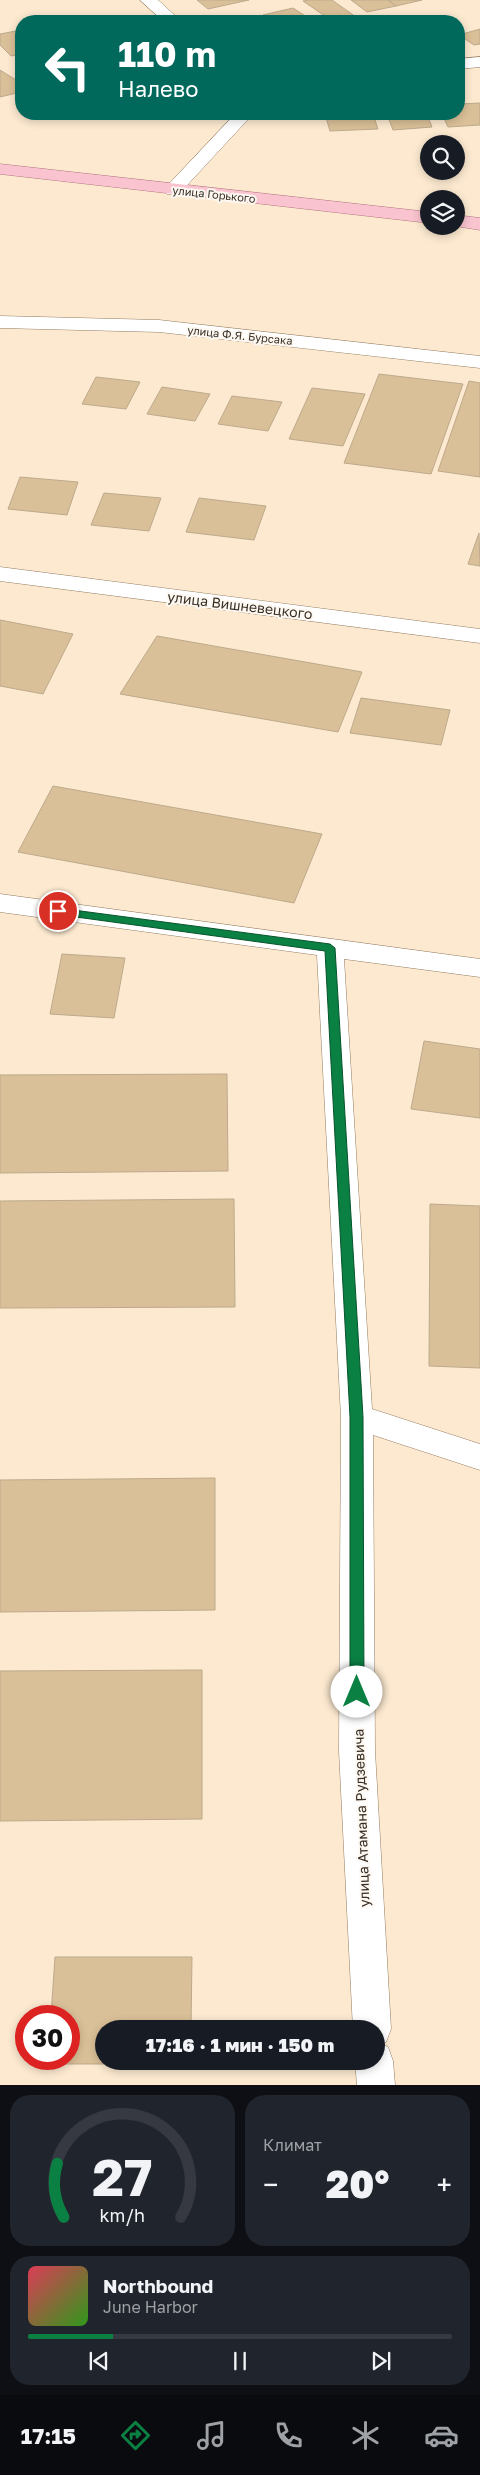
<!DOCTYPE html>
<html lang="ru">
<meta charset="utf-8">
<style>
:root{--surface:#171b24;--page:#20242c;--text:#f1f3f6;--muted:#9ea1a6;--line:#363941;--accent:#0b8043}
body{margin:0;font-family:"Golos Text",sans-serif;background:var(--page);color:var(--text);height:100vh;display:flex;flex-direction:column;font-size:19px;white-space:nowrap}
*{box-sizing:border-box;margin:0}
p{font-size:16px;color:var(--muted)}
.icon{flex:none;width:28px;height:28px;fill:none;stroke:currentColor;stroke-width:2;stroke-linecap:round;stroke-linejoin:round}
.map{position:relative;height:2085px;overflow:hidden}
.details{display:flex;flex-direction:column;gap:10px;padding:10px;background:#0d0f14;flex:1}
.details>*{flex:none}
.banner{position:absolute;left:15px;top:15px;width:450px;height:105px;border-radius:20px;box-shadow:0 2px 8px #0003;background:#00695c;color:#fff;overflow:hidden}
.tools{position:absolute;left:420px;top:135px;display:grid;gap:10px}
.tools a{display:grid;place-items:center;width:45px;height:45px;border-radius:50%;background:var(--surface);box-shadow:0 2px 8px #0003;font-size:25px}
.speed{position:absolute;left:15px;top:2005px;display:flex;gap:10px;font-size:25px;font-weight:700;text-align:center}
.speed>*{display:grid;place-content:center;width:65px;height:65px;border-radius:50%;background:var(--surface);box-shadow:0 2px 8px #0003;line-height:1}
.speed .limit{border:8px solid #d22;background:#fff;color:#111}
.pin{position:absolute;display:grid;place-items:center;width:42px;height:42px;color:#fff;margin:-21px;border:2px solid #fff;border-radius:50%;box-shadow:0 1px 5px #0007}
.me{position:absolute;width:55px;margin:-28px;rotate:0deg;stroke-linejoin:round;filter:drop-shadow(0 0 4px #0008)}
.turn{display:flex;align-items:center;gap:18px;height:105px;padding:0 20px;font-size:22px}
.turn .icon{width:65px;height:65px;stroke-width:2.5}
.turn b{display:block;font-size:35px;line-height:42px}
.big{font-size:38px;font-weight:800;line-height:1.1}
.details .widget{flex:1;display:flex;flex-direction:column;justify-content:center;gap:8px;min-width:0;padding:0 18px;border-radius:20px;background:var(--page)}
.details .dial{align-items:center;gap:0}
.dial svg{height:130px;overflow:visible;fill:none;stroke:var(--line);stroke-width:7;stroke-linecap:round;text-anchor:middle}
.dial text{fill:var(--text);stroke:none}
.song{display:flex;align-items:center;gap:15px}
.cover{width:60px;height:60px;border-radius:8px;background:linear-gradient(135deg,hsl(350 70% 55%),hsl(110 70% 35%))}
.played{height:5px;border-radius:2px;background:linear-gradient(90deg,var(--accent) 20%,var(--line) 20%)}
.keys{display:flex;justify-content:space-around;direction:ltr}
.heat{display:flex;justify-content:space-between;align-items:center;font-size:28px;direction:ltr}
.details .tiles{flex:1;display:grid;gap:10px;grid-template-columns:1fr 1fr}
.widget:last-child{grid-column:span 2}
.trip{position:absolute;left:95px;top:2020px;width:290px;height:50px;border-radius:25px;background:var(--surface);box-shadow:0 2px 8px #0003;font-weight:800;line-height:50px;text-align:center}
.dock{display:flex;height:80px;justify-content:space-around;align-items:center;background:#090b0e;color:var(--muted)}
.dock .icon{width:35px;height:35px}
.dock .selected{color:var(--accent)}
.dock b{font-size:22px;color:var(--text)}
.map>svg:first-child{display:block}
.building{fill:#dac098;stroke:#bda98b}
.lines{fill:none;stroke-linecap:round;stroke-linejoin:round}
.minor-casing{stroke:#927d62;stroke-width:1}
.major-casing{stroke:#b37680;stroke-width:1}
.minor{fill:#fff;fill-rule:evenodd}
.major{fill:#f9c4d0;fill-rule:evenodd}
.route{fill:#0b8043;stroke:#07532c}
.labels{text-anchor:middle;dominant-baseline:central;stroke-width:4;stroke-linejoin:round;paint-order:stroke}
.far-street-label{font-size:11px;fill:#382f24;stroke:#fdf8f2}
.street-label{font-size:14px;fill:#382f24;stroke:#fdf8f2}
</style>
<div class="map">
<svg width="480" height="2085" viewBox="0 0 480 2085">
<rect width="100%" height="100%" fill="#fce9d0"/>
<g class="building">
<polygon points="197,0 249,0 208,9"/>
<polygon points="309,0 332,0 356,17 332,21 303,1"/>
<polygon points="351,0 388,0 396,6 367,12"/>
<polygon points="388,0 422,0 396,6"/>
<polygon points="293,8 313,21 273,21 263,15"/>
<polygon points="480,29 480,44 474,45 459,35"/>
<polygon points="21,30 21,54 11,56 0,45 0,34"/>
<polygon points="0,70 21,83 21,92 0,97"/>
<polygon points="480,103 480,125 448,127 442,114 459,114 459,104"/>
<polygon points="325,114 373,114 378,129 330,131"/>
<polygon points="387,114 427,114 432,127 393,130"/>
<polygon points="379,374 463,384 431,474 344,463"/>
<polygon points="96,377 140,382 126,409 82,404"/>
<polygon points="469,381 480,383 480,477 438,471"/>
<polygon points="162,387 210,394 195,421 147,414"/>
<polygon points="312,388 365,394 343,446 289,439"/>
<polygon points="232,396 282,402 268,431 218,424"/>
<polygon points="20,477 78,482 67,515 8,509"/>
<polygon points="104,493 161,498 149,531 91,525"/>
<polygon points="199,498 266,506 254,540 186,532"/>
<polygon points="479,533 480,566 468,564"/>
<polygon points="0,620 73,634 43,694 0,686"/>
<polygon points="157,636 362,672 338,732 120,694"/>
<polygon points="361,698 450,710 441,745 350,733"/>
<polygon points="53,786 322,834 294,903 18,852"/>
<polygon points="62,954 125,958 114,1018 50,1014"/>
<polygon points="424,1041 480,1049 480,1118 411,1109"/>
<polygon points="227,1074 228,1171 0,1173 0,1075"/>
<polygon points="234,1199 235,1307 0,1308 0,1201"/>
<polygon points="430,1204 480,1206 480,1368 429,1366"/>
<polygon points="215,1478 215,1610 0,1612 0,1480"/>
<polygon points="202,1670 202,1819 0,1821 0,1671"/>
<polygon points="55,1957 192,1957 191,2029 104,2029 104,2061 190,2061 190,2064 49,2064 49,2059 69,2059 69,2016 51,2016"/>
</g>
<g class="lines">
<defs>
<g id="minor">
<polygon points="140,0 158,0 181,21 163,21"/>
<polygon points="480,57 480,67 459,69 459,59"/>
<polygon points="235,114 253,114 179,194 167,194 164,190 167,186"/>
<polygon points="0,316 159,320 480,356 480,368 159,332 0,328"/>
<polygon points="0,567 480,629 480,643 0,581"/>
<polygon points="0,894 480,959 480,977 344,959 372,1409 480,1444 480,1470 373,1435 375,1751 391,2029 386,2042 381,2044 388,2047 393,2061 395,2085 357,2085 355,2061 376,2061 376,2029 353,2029 339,1751 341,1417 317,955 0,912"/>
</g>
<g id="major">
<polygon points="0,164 429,212 429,223 0,174"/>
<polygon points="456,215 480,218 480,230 455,226"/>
</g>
</defs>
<use href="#minor" class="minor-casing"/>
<use href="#major" class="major-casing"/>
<use href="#minor" class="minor"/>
<use href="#major" class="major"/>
</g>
<polygon class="route" points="58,908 330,944 335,948 363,1417 364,1692 362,1696 357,1698 352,1696 350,1692 350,1417 325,951 54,914 54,909"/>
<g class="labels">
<g class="far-street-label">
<text transform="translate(214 194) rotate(6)">улица Горького</text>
<text transform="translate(240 335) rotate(6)">улица Ф.Я. Бурсака</text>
</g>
<g class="street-label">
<text transform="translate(240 605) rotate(7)">улица Вишневецкого</text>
<text transform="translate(361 1818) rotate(-92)">улица Атамана Рудзевича</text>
</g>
</g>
</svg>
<div class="tools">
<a><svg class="icon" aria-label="search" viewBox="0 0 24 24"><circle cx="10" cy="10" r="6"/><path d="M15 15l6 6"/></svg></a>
<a><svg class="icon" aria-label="layers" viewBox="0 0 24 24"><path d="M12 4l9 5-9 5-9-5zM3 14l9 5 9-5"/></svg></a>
</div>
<div class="speed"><div class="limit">30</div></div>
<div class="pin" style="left:58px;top:911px;background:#d93025"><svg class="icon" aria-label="arrive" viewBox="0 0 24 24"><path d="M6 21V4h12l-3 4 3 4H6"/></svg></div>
<svg class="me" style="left:357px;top:1692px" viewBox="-20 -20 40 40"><circle r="19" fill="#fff"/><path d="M0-13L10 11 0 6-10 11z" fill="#0b8043"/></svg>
<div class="trip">17:16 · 1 мин · 150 m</div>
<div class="banner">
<div class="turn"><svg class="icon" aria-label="left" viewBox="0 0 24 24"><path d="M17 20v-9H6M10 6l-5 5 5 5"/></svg><div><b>110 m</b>Налево</div></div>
</div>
</div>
<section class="details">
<div class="tiles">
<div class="widget dial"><svg viewBox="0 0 100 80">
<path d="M14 69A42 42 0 1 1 86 69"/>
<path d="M14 69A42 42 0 0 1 10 36" stroke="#0b8043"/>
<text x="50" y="56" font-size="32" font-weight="700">27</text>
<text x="50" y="72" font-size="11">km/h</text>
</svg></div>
<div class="widget"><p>Климат</p>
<div class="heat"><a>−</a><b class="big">20°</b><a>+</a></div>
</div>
<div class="widget">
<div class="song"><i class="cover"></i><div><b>Northbound</b><p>June Harbor</p></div></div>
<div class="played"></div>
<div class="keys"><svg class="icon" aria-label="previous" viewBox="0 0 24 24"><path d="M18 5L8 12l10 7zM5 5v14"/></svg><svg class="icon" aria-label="pause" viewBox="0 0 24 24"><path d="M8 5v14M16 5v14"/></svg><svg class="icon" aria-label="next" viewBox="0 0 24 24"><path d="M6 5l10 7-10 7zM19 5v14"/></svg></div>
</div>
</div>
</section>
<nav class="dock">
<b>17:15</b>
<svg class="icon selected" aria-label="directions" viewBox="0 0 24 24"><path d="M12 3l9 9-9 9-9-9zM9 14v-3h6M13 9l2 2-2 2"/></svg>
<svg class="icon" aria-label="music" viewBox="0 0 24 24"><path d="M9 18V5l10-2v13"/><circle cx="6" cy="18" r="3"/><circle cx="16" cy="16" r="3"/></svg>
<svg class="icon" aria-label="phone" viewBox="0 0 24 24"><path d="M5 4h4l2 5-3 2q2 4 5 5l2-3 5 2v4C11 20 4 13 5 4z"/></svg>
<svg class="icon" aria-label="climate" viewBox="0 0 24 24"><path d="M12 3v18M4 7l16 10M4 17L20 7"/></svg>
<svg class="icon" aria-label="car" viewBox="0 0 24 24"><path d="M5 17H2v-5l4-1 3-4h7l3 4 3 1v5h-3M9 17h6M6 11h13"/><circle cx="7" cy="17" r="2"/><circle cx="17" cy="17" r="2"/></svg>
</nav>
